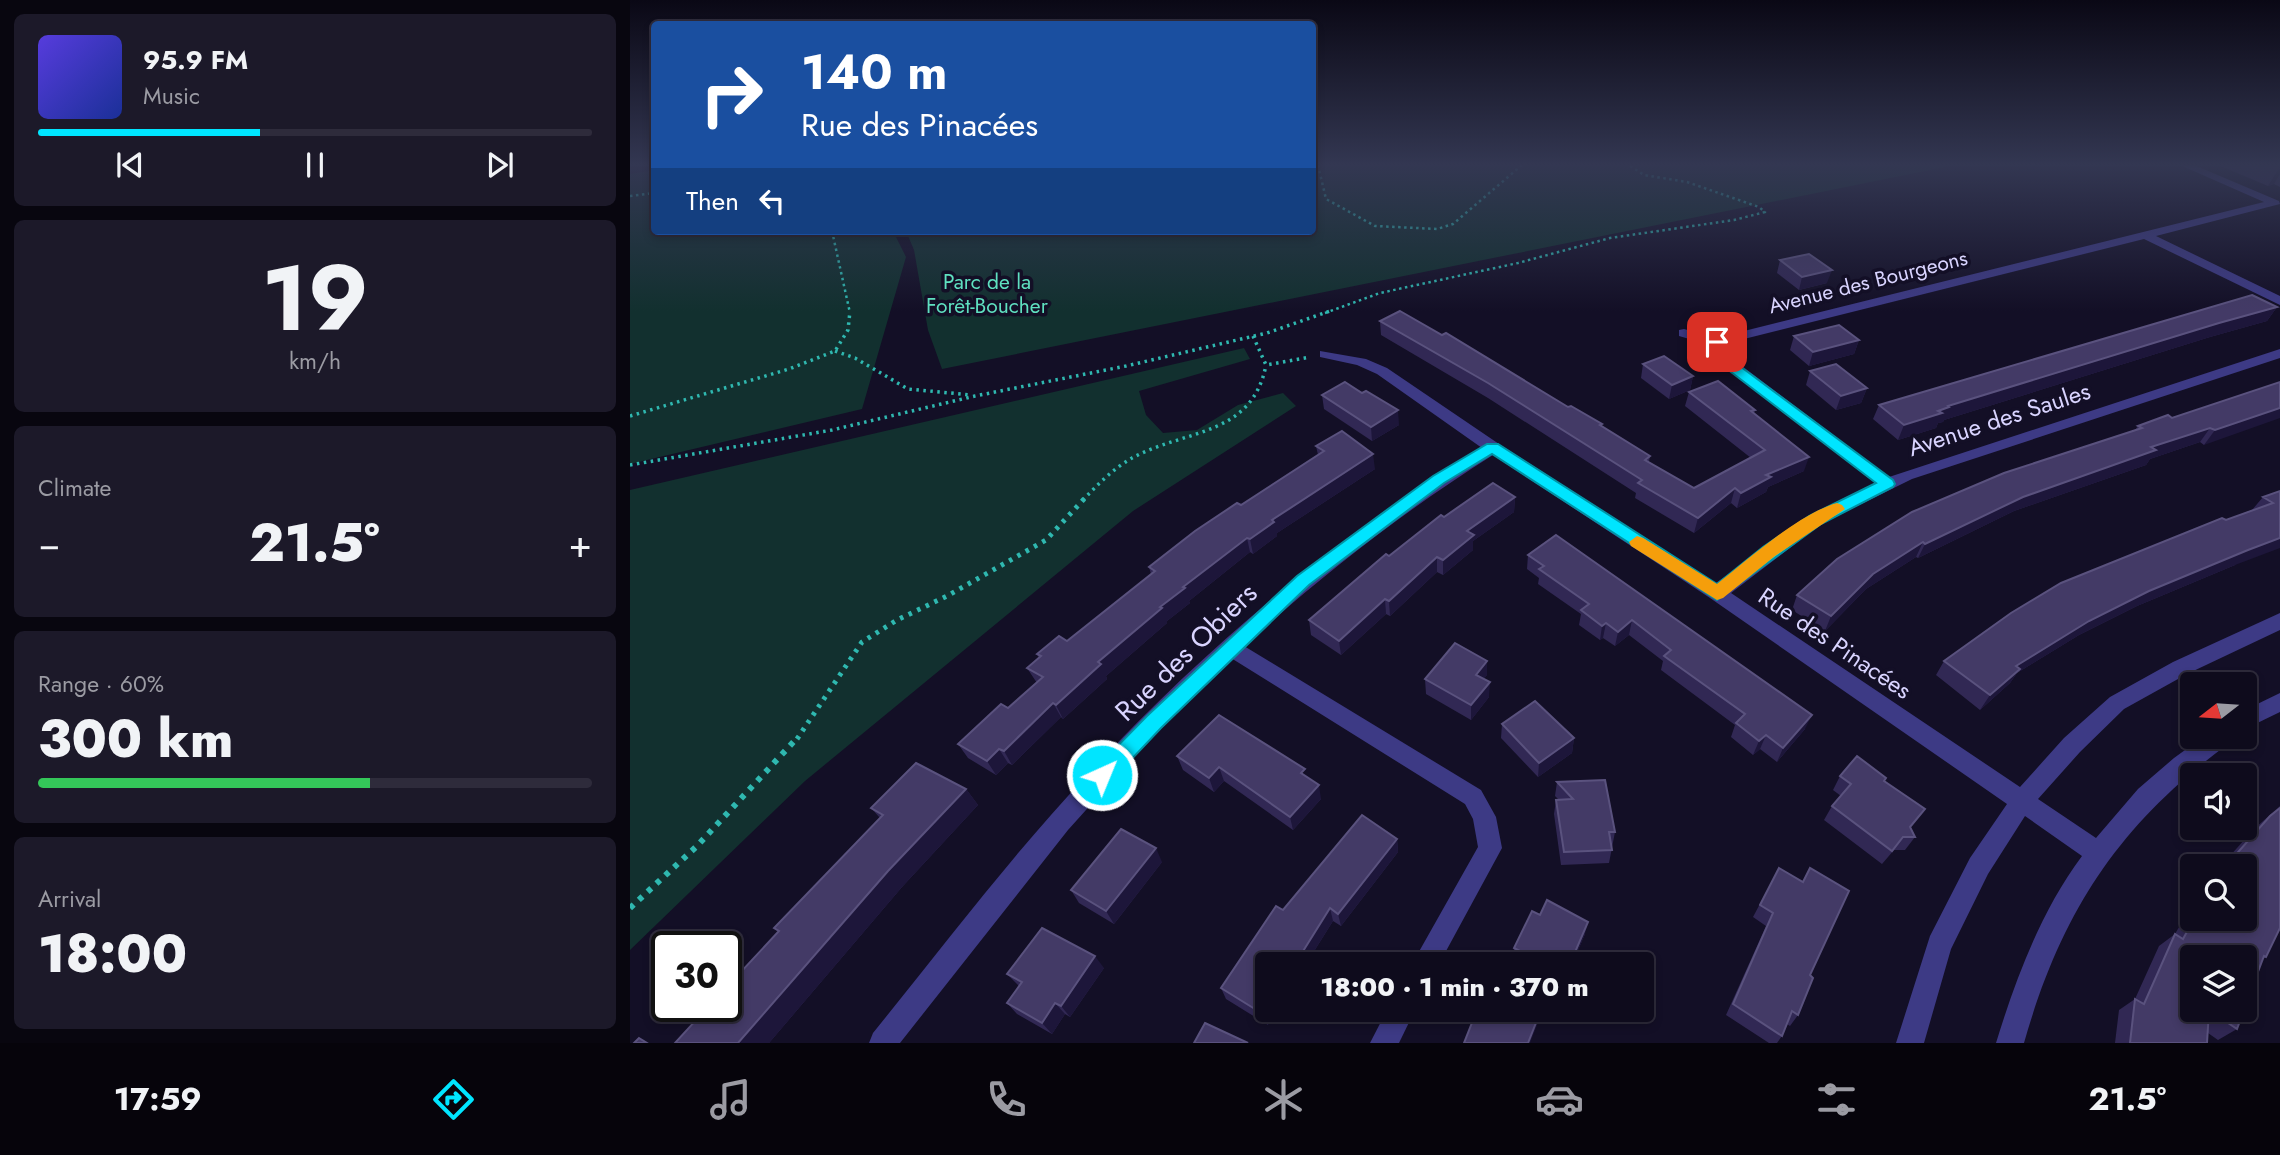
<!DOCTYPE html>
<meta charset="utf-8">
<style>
:root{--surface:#0e0b1c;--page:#1c1929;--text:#f1f3f6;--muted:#9b9ba3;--line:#2e2b3b;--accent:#00e5ff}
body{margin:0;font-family:Jost,sans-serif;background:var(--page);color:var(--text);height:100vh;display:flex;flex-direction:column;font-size:26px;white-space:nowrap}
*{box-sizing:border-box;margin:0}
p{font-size:23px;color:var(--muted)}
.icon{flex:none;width:38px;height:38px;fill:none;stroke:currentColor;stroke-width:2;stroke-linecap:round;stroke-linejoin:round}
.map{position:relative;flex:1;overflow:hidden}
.side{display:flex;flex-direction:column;gap:14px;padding:14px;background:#08060f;width:630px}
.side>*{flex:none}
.banner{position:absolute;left:21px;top:21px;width:665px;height:214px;border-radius:7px;box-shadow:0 4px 10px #0003,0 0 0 2px var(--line);background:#1a4fa0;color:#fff;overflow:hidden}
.needle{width:46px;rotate:253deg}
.tools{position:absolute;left:1550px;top:672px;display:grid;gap:14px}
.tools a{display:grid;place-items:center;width:77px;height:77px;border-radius:7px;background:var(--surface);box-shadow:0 4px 10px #0003,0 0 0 2px var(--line);font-size:35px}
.speed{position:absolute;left:21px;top:931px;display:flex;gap:14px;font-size:35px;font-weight:700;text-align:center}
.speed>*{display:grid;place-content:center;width:91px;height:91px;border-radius:50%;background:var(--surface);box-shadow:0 4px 10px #0003,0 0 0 2px var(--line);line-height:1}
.speed .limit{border:4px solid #111;border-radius:10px;background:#fff;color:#111}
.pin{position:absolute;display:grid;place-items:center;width:60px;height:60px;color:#fff;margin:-30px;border-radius:14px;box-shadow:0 4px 10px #0006}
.me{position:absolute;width:77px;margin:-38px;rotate:44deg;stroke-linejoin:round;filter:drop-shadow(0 0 5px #0008)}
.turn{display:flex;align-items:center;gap:24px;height:147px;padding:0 35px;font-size:32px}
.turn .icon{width:91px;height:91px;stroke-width:2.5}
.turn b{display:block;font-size:49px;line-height:60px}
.then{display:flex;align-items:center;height:66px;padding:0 35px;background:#0003;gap:14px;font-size:26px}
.big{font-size:52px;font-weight:800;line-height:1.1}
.side .card{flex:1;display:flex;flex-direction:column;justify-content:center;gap:10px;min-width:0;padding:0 24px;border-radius:10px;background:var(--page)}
.side .dial{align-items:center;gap:0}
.dial b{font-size:91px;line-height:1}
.song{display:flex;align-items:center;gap:21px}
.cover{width:84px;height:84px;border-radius:10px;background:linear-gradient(135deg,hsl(250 70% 55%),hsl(230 70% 35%))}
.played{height:7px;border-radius:4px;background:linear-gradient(90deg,var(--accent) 40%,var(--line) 40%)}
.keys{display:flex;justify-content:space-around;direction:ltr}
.heat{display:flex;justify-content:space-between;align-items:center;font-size:38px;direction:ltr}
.charge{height:10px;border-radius:5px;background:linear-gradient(90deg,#34c759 60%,var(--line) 0)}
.trip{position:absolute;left:625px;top:952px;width:399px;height:70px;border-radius:7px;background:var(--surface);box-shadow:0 4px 10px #0003,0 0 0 2px var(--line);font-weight:800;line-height:70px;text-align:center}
.tab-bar{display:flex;height:112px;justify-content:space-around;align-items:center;background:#06040b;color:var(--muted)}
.tab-bar .icon{width:49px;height:49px}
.tab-bar .selected{color:var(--accent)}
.tab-bar b{font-size:32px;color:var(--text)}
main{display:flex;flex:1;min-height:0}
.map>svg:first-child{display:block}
.green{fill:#12302f}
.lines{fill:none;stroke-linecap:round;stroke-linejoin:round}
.path-far3{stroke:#2fb8b0;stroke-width:2.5;stroke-dasharray:2.5 3.5;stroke-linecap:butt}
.path-far2{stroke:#2fb8b0;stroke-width:3.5;stroke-dasharray:2.5 4.5;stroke-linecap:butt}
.path-far1{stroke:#2fb8b0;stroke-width:5;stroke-dasharray:3.5 6;stroke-linecap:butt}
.path{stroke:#2fb8b0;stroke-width:6;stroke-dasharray:5 7;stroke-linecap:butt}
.minor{fill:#3d3a85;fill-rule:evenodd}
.wall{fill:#312854}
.shaded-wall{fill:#1d163a}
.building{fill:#433a66;stroke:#5a527e;stroke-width:2}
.route{fill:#00e5ff;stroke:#0095a6;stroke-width:2}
.slow{fill:#f59e0b}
.labels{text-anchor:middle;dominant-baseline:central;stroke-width:7;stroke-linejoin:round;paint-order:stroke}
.far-park-label{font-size:21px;fill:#5fe0c0;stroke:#130f26}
.far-street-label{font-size:21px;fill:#d9d4ff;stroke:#130f26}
.street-label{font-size:24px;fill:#d9d4ff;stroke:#130f26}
.near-street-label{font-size:28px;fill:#d9d4ff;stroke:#130f26}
</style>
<main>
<section class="side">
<div class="card">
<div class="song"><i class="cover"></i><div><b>95.9 FM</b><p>Music</p></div></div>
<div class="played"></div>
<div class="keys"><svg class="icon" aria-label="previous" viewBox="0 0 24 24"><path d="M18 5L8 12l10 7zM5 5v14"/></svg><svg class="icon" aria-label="pause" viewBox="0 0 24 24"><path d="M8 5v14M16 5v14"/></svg><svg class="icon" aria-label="next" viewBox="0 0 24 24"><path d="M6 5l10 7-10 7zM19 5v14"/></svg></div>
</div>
<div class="card dial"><b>19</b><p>km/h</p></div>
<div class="card"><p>Climate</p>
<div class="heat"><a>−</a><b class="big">21.5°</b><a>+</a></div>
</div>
<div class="card"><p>Range · 60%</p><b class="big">300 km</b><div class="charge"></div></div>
<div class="card"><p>Arrival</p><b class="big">18:00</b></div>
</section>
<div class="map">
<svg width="1650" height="1043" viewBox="0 0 1650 1043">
<rect width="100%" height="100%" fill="#130f26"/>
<g class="green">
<polygon points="683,165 1325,165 312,369 298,330 284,250 276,231 682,231"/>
<polygon points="24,170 24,231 263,231 276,257 232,409 0,464 0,174"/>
<polygon points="614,348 620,359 509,391 516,415 533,433 567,430 608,405 653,393 666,406 503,511 175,781 0,950 0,490"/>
</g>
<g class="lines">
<g class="path-far3">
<polyline points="688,165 696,199 745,226 807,229 823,224 892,165"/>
<polyline points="0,196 24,193"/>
<polyline points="202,231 220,313"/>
<polyline points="695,313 750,293 888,263 980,238 1104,220 1135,212 1129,207 1057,182 1014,175 999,165"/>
</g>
<g class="path-far2">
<polyline points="623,336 636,365 680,357"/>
<polyline points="205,351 225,358 278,389 341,395"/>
<polyline points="0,416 159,369 205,351 218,330 220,311"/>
<polyline points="0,465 202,430 345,396 496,366 637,333 700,311"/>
<path d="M453 500C467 485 484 468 502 458 555 429 622 437 636 365"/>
</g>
<polyline class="path-far1" points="167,739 232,642 267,620 317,596 416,540 455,498"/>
<polyline class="path" points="0,908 67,846 168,737"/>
<g class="minor">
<path d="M1550 165H1564L1649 201 1650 204 1526 236 1650 296V305L1514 239 1094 344 1096 354 1259 477 1650 349V358L1282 479 1191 524 1101 593 1390 787 1434 738 1480 697 1543 662 1650 613V630L1557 674 1494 709 1450 752 1408 799 1466 838 1508 789 1544 758 1573 737H1601L1598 744C1488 825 1431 913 1394 1043H1366C1386 978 1411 911 1452 856L1395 816 1358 874 1321 949 1294 1043H1266L1300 936 1340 858 1377 804 1080 598 863 455C774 511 692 575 614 646L851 790 866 817 872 848 809 964H782L848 847 843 819 835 804 601 658 510 750 438 830 270 1043H239L243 1033C302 960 359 885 421 815 546 673 690 547 852 448L747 374 727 365 690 357V351L736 359 757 368 869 444 1086 583 1179 516 1245 483 1084 359 1080 345 1049 336V330L1054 329 1086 338 1634 202Z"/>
<polygon points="1650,693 1650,712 1615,729 1615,710"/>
<polygon points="757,1010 785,1010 769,1043 740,1043"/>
</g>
</g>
<g class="wall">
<polygon points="1588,165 1650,165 1650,187 1644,184 1638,186"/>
<polygon points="1150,260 1197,283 1169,290 1147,273"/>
<polygon points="1647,307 1637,321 1580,337 1314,420 1313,422 1308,423 1306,428 1268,440 1243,419 1249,405"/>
<polygon points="750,321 972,424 972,426 1020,456 1019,462 1064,488 1121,458 1055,406 1059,392 1125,410 1124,414 1174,471 1138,487 1136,492 1107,508 1101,503 1064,533 1005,498 1006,493 858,398 751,335"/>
<polygon points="1164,336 1229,340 1224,354 1179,366 1160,350"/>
<polygon points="1013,364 1063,376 1060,390 1039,399 1011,378"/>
<polygon points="1180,371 1237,388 1231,403 1206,410 1176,385"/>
<polygon points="1650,382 1574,445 1570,442 1520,459 1516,465 1384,511 1288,558 1286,557 1236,589 1195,631 1162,610 1167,595 1505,430 1508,426 1542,418"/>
<polygon points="732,393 769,425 742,441 694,409 692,395"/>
<polygon points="686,446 745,469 647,533 647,536 623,554 620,552 559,601 560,603 537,621 537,623 476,676 477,679 433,719 431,717 382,765 378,763 366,775 338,758 328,744 378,708 407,683 397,668 409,658 407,654 437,641 521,574 519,567 611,505 688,455"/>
<polygon points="1650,491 1605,565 1507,606 1449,635 1387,673 1380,683 1350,710 1306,675 1314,661 1596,520 1622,510 1633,497"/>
<polygon points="885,497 884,512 843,541 843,550 813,575 807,572 760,616 756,614 711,655 681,635 679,620 759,556 814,517"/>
<polygon points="898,555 1175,729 1147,762 1130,749 1123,755 1101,737 1105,725 1031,670 1033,661 999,635 985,646 973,638 970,640 949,625 951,614 908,584 909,578 897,569"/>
<polygon points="857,675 853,679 859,697 841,720 796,694 795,679"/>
<polygon points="872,724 944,738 942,753 908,777 871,738"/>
<polygon points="547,756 676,777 691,799 663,830 594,781 584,792 553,770"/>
<polygon points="1210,776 1254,781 1281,828 1285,837 1275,850 1264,850 1252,864 1194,820 1202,806 1211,796 1203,790"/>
<polygon points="927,782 985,832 979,863 931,865 924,814 926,800 929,800 925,796"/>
<polygon points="336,789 348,805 272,887 139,1043 45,1043 148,932 144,928 250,818 241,808"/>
<polygon points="1650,806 1650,928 1636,957 1633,959 1607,1029 1588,1040 1578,1033 1577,1043 1485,1043 1489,1010 1505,999 1529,946 1545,934 1563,903 1563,919 1615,919 1615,866 1586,866 1598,857 1599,857 1623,830"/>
<polygon points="767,839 768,852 711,926 703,921 676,964 637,964 638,1025 596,999 591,988 653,910"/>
<polygon points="532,862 484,924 449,903 441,890"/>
<polygon points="1149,868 1172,882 1180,868 1180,975 1168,1015 1160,1026 1157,1024 1152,1036 1147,1043 1139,1043 1096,1015 1136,926 1123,917"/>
<polygon points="910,915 955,934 942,964 891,964 883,960 884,948"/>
<polygon points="474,968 440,1017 435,1014 422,1034 387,1014 377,1003 389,986 377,974"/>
</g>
<g class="shaded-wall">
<polygon points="1650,167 1650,174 1644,184 1638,186"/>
<polygon points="1202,270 1197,283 1169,290 1172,277"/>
<polygon points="1647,307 1637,321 1580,337 1314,420 1313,422 1308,423 1306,428 1268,440 1274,425 1318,406 1589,323"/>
<polygon points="1229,340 1224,354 1179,366 1183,352"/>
<polygon points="1063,376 1060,390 1039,399 1042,385"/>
<polygon points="1237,388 1231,403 1206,410 1211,396"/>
<polygon points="1650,408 1650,418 1574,445 1585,430"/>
<polygon points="768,410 769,425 742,441 741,427"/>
<polygon points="1580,428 1570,442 1520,459 1516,465 1384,511 1288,558 1295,544 1393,497 1521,447"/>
<polygon points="743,454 745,469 647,533 647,536 623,554 620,539 642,520"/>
<polygon points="1179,457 1174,471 1138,487 1136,492 1107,508 1111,493 1136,475"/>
<polygon points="1105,488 1101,503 1064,533 1068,518"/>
<polygon points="885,497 884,512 843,541 843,550 813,575 813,560 837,531"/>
<polygon points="617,538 620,552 559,601 560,603 537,621 537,623 476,676 477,679 433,719 426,705 468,662 553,587"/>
<polygon points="1650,538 1650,548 1605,565 1507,606 1449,635 1387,673 1380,683 1350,710 1360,695 1386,666 1459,621 1519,591 1618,550"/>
<polygon points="1293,542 1286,557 1236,589 1195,631 1201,616 1243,574"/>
<polygon points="807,557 807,572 760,616 759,601"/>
<polygon points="755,599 756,614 711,655 709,641"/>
<polygon points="1002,620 999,635 985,646 988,632"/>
<polygon points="976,623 973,638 970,640 972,626"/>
<polygon points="857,661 857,675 845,689 846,675"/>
<polygon points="860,682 859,697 841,720 841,705"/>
<polygon points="423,703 431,717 382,765 374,751"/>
<polygon points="1182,715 1175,729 1147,762 1153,748"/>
<polygon points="1136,735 1130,749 1123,755 1129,741"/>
<polygon points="944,738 942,753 908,777 909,763"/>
<polygon points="369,749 378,763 366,775 357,761"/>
<polygon points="589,767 594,781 584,792 579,778"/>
<polygon points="689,785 691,799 663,830 660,817"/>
<polygon points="336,789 348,805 272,887 139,1043 108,1043 258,871"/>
<polygon points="767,839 768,852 711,926 708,914"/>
<polygon points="526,848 532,862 484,924 476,911"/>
<polygon points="700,908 703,921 676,964 665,964"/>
<polygon points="958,922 955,934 942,964 940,964"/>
<polygon points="465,956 474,968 440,1017 431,1006"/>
<polygon points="425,1003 435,1014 422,1034 412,1023"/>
<polygon points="637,1009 637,1010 648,1010 638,1025 633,1014"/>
<polygon points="911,1010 912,1010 911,1015 900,1043 898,1043"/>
</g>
<g class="building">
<polygon points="1179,254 1202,270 1172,277 1150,260"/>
<polygon points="1622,295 1647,307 1589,323 1318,406 1319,407 1308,411 1312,413 1274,425 1249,405"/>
<polygon points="770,311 812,335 816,333 938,407 941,406 972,424 970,425 1020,456 1015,460 1064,488 1135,450 1059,392 1088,381 1125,410 1121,411 1179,457 1136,475 1141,477 1111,493 1105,488 1068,518 1008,483 1012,480 858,383 750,321"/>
<polygon points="1209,325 1229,340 1183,352 1164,336"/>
<polygon points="1034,356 1063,376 1042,385 1013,364"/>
<polygon points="1206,364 1237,388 1211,396 1180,371"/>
<polygon points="715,382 732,393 736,391 768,410 741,427 692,395"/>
<polygon points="1650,382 1650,408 1585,430 1580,428 1521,447 1526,450 1393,497 1295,544 1293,542 1243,574 1201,616 1167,595 1207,559 1282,512 1374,473 1512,428 1508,426 1538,415 1542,418"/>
<polygon points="712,431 743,454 642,520 644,522 620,539 617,538 553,587 555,588 530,607 532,608 468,662 471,664 426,705 423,703 374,751 369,749 357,761 328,744 371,704 378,708 413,677 397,668 411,656 407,654 429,636 437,641 525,571 519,567 565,531 607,503 611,505 694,451 686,446"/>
<polygon points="863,483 885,497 837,531 844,535 813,560 807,557 759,601 755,599 709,641 679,620 756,554 759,556 811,515 814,517"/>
<polygon points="1650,491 1650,538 1618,550 1519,591 1459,621 1386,666 1390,669 1360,695 1314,661 1381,613 1431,583 1592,518 1596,520 1643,503 1633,497"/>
<polygon points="926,535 1182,715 1153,748 1136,735 1129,741 1106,723 1115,714 1034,656 1041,650 1002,620 988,632 976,623 972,626 951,610 959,604 909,569 914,566 898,555"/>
<polygon points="825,643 857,661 846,675 860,682 841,705 795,679"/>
<polygon points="905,701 944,738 909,763 872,724"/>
<polygon points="589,715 675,769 671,773 689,785 660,817 589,767 579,778 547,756"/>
<polygon points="1227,756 1256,778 1254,781 1295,809 1280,827 1285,837 1273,837 1262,851 1202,806 1221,784 1210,776"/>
<polygon points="286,763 336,789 258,871 108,1043 45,1043 79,1006 96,1006 96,988 149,931 144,928 253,815 241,808"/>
<polygon points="975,780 985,832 979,832 982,850 934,852 926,800 943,799 927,782"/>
<polygon points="1650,808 1650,928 1636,957 1634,956 1615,1006 1615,957 1563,957 1563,1010 1614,1010 1607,1029 1579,1010 1577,1043 1500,1043 1505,999 1514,1004 1545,934 1553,939 1564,919 1615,919 1615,866 1593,866 1598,857 1602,859 1640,816"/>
<polygon points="732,815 767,839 708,914 700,908 665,964 637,964 637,1009 633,1014 591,988 646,906 653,910"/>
<polygon points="491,829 526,848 476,911 441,890"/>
<polygon points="1149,868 1173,882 1180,868 1219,891 1180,975 1183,978 1168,1015 1162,1011 1152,1036 1103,1004 1143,913 1130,905"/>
<polygon points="917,900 958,922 940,964 915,964 884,948 902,911 910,915"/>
<polygon points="412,928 465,956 431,1006 425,1003 412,1023 377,1003 392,982 377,974"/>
<polygon points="847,1010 911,1010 898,1043 834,1043"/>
<polygon points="575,1023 618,1043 564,1043"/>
<polygon points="9,1038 17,1043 4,1043"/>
</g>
<linearGradient id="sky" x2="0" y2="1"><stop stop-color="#0a0815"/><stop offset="0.53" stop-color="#333752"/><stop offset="1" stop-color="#333752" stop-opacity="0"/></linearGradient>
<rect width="1650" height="311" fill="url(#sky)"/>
<polygon class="route" points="1087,338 1093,342 1095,355 1263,480 1265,484 1263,487 1191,524 1087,600 862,454 814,483 679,585 531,728 480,782 472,785 465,782 462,775 465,769 517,716 667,576 803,476 857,444 868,444 1087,584 1133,547 1179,516 1246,483 1084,359 1080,342"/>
<path class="slow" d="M1207 503 1212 505 1215 509 1145 556 1093 598 1087 600 1001 546 999 542 1007 536 1013 538 1087 584C1119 559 1168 514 1207 503Z"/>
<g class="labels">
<g class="far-park-label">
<text x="357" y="282">Parc de la<tspan x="357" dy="24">Forêt-Boucher</tspan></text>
</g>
<g class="far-street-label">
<text transform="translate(1238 282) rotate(-14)">Avenue des Bourgeons</text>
</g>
<g class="street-label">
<text transform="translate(1369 419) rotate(-18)">Avenue des Saules</text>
<text transform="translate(1205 643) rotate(34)">Rue des Pinacées</text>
</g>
<g class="near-street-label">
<text transform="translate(556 652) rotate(-44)">Rue des Obiers</text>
</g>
</g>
</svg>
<div class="tools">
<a><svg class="needle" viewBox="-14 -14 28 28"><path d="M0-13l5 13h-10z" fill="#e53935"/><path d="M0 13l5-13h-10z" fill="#9b9ba3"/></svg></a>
<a><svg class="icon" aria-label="sound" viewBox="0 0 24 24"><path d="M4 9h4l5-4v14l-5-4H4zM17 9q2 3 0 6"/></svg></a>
<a><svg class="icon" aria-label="search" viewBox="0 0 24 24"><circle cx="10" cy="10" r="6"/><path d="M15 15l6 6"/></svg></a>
<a><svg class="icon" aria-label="layers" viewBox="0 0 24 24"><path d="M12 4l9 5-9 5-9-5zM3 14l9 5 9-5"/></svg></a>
</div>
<div class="speed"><div class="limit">30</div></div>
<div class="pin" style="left:1087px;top:342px;background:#d93025"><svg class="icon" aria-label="arrive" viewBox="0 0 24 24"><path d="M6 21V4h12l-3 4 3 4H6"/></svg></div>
<svg class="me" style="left:472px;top:775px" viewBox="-20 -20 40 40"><circle r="17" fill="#00e5ff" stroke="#fff" stroke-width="3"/><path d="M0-11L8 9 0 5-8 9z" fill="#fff"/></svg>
<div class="trip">18:00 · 1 min · 370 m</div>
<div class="banner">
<div class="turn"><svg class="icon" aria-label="right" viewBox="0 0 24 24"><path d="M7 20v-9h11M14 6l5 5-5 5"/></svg><div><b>140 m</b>Rue des Pinacées</div></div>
<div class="then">Then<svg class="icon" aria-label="left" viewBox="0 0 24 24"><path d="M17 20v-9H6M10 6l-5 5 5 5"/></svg></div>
</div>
</div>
</main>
<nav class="tab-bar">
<b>17:59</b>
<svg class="icon selected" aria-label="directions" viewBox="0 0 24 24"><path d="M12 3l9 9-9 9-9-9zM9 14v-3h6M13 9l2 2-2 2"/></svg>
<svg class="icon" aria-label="music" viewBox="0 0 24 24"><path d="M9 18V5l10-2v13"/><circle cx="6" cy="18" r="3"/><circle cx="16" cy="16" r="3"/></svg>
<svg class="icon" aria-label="phone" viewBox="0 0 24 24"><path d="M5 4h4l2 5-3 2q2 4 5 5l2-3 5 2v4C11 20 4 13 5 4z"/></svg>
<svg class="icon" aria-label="climate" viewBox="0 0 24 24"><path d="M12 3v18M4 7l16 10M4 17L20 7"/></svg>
<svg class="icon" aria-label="car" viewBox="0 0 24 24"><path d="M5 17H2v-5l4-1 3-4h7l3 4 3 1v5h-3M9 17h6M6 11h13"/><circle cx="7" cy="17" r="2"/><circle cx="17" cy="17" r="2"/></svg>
<svg class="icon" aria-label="filters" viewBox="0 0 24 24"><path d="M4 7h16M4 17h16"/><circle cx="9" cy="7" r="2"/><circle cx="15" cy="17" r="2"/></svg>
<b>21.5°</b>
</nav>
